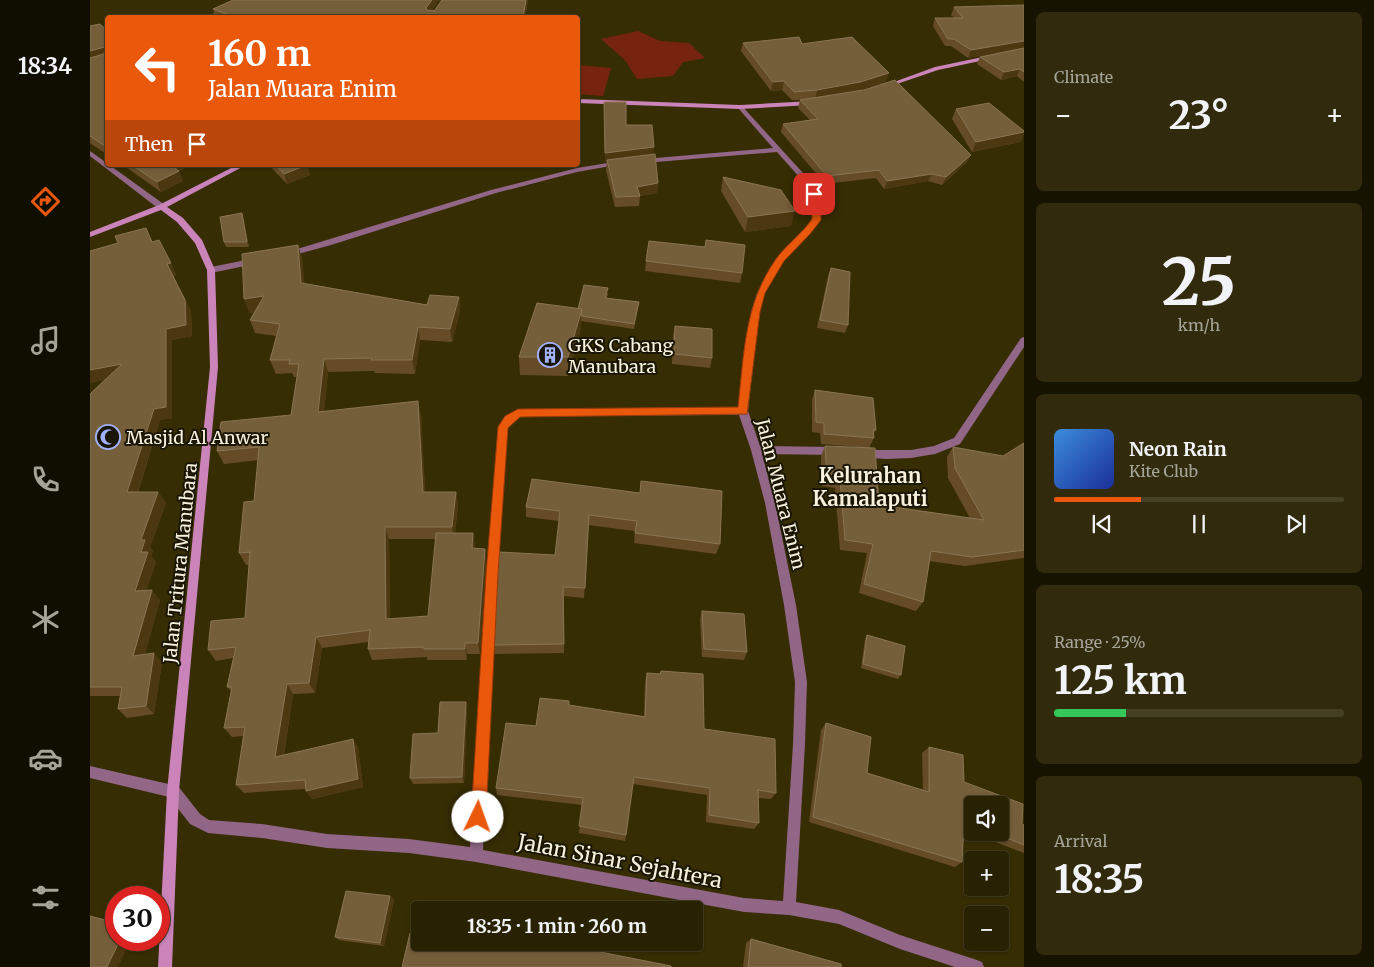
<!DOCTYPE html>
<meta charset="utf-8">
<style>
:root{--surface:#292202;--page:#312a0c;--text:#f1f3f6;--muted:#a5a499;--line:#453f24;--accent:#ea580c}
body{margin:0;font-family:Merriweather,serif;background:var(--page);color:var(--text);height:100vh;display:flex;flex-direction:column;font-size:19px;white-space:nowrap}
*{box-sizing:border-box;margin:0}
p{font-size:16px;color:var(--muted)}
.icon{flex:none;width:28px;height:28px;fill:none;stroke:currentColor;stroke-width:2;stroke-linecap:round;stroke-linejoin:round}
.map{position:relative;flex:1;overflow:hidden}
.details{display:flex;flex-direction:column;gap:12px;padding:12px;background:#171301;width:350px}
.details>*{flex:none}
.top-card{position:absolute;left:15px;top:15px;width:475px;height:152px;border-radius:5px;box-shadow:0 1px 4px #0004,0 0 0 1px var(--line);background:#ea580c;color:#fff;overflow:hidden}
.fabs{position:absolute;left:874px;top:796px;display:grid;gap:10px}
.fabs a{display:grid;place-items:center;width:45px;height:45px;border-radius:5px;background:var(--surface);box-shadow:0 1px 4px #0004,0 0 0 1px var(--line);font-size:25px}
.speed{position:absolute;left:15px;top:886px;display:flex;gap:10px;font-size:25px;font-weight:700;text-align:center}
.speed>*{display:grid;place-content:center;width:65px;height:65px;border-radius:50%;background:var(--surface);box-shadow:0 1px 4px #0004,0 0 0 1px var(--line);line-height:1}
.speed .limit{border:8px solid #d22;background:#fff;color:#111}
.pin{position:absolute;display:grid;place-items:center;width:42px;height:42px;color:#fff;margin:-21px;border-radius:10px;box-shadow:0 2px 8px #0006}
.me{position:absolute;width:55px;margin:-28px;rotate:3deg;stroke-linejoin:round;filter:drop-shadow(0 0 4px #0008)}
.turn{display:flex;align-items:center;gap:18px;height:105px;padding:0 20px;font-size:22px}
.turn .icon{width:65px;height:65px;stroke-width:2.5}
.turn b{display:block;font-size:35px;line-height:42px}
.then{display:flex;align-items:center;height:48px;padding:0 20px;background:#0003;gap:10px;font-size:19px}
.big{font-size:38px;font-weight:700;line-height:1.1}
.details .card{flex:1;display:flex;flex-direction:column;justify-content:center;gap:8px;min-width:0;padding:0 18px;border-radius:8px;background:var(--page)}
.details .dial{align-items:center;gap:0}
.dial b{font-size:65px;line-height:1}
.song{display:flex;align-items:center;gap:15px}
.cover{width:60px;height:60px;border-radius:8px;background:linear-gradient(135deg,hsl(210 70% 55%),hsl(230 70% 35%))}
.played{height:5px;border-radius:2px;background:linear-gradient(90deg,var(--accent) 30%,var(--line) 30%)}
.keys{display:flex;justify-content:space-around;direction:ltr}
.heat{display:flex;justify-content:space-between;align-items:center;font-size:28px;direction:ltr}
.charge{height:8px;border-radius:4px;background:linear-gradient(90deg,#34c759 25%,var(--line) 0)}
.trip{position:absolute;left:321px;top:901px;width:292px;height:50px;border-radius:5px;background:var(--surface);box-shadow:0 1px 4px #0004,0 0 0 1px var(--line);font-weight:700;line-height:50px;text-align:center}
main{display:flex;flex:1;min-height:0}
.menu{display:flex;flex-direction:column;width:90px;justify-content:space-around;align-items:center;background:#100e01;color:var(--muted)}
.menu .icon{width:35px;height:35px}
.menu .selected{color:var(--accent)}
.menu b{font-size:22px;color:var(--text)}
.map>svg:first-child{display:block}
.green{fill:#762410}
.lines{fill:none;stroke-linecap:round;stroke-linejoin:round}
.street{fill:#916687;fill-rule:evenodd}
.secondary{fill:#ca84ba;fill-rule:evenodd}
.wall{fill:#654c27;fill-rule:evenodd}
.shaded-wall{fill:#4c3810}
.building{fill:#755e3a;stroke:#897554}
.route{fill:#ea580c;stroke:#983908}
.labels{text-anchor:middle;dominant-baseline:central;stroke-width:4;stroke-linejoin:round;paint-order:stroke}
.poi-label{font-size:18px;fill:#f8f2dd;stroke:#1a1606;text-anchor:start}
.street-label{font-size:18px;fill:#f8f2dd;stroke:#1a1606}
.quarter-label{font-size:20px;font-weight:bold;fill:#f8f2dd;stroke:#1a1606}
.near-street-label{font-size:21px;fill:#f8f2dd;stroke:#1a1606}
</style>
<main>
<nav class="menu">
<b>18:34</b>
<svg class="icon selected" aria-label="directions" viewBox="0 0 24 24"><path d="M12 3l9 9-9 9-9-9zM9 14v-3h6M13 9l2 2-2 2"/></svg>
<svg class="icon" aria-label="music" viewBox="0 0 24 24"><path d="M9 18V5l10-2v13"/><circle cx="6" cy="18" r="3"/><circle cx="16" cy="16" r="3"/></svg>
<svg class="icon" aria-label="phone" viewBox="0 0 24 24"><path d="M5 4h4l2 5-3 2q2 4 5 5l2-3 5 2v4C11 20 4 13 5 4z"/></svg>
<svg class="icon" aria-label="climate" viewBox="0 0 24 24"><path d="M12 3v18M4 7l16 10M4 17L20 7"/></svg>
<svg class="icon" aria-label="car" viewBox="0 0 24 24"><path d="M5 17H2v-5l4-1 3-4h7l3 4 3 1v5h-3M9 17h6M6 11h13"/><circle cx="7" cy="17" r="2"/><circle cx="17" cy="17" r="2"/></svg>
<svg class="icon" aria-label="filters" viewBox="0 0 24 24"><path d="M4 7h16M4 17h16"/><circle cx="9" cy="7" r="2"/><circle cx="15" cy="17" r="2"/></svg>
</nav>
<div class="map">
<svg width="934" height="967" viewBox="0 0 934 967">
<rect width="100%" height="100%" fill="#372d03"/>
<g class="green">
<polygon points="548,31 570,41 599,43 615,58 593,62 583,76 547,79 535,60 511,39"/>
<polygon points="488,65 521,68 513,96 488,94"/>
</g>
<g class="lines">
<g class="street">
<polygon points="135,8 140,9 123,18 114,18"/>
<path d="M650 105 652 106 723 184 731 205V220L693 261 675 293 669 312 658 411 670 446 745 447 750 451 745 455 672 454 685 503 706 605 717 682 715 744 706 902 749 910 810 935 887 960 892 962 894 967H865L810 949 749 924 699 915 654 912 386 862 319 853 237 848 172 838 118 833 100 824 79 797 0 778V766L83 785 88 786 110 814 119 820 172 824 237 834 319 839 380 847 397 575 408 427 416 417 428 410 649 408 661 312 667 293 687 258 723 220C723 187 707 175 687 152L554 163 550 161 554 159 683 148 648 108V106ZM649 415 661 450 675 503 694 605 705 682 703 744 693 901 654 898 393 850 407 575 418 428 422 421 430 416Z"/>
<polygon points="0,151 75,205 75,209 69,209 0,156"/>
<polygon points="530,161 532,162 532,164 487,172 406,193 241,245 197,257 193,255 194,253 401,190 487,168"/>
<polygon points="166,258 170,261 169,263 121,273 117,270 121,267"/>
<polygon points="934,337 934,347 870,444 845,454 821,458 796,459 769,457 767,454 769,451 772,450 821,450 844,446 864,438 931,338"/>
</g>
<g class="secondary">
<polygon points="902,55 904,56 904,58 848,70 798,87 793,86 845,67"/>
<polygon points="488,99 650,105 721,101 724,103 721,105 650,109 488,103"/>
<polygon points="147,165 156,165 77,207 93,218 112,240 125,270 128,367 89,791 82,967 68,967 77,791 120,367 117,270 105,243 87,222 71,210 0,237 0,232 69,205"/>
</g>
</g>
<g class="wall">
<polygon points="143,0 351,0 348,1 342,10 438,0 435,18 126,18 123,9"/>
<polygon points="864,7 934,48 878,58 861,46 855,46 843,26 845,18 864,18 861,15"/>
<polygon points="0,26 18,31 18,155 0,143"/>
<polygon points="653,43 712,44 796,82 766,91 881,155 877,162 852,185 838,181 794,189 786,178 735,184 691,132 693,124 720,120 708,108 710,100 712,100 702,100 692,90 681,91 651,51"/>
<polygon points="934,48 934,82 927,76 911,80 887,64 890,57"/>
<polygon points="514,102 563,154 568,183 567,193 550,196 549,206 525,207 516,170 517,162 515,162"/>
<polygon points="866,109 934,131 934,134 930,142 882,152 862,119"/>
<polygon points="33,165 100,165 89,171 93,181 71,192"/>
<polygon points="179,165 217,165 220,175 197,184"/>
<polygon points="290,165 320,165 320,166 291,167"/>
<polygon points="633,177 701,226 655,232 631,191"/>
<polygon points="152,213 153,218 159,247 136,247 134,242"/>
<polygon points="62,242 81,263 86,275 83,276 101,311 102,336 82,340 82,418 70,420 48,492 68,492 76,503 60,547 63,551 61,556 66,562 56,591 70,600 55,654 72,662 64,714 37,718 28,709 30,696 0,696 0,394 14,380 0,383 0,251"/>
<path d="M208 245 212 259 214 283 337 305 369 297 370 311 362 342 330 340 325 374 285 373 284 371 238 372 234 411 331 415 335 492H366L368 505 365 533H383L385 549H395L396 561 390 654H377V660H337V657L282 660 278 649V642L232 648 225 693 203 694 194 755 263 739 268 748 273 787 222 799 216 791 215 789 154 793 146 785 153 736 142 737 134 728 141 691 137 687 143 658 126 661 118 650 155 618 159 565H156L149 553 164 501 168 460 134 464 127 451 201 415 207 377H204L202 373 186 374 180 360 186 336 165 333 160 320 165 312 159 313ZM299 539H346L338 616 300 619Z"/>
<polygon points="556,261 652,273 650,283 555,271"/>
<polygon points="741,268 758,325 755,333 727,328 738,276"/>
<polygon points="518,293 517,298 549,302 544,329 491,321 491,328 478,376 430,375 429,357 488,309"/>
<polygon points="585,326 622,358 620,368 582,364 583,336"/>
<polygon points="725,390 786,430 783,435 784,438 779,448 731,444 730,433 722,432 722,400"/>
<polygon points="934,443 934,558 875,566 839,561 833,602 826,611 769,593 777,553 750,550 745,488 732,486 731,456 735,446 789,505 880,518 858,478 857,457 863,447 913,456"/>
<polygon points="442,479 630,544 626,554 544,543 545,531 498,525 494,598 474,596 474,653 405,654 404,645 465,555 469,521 436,517 436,507"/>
<polygon points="612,611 657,652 654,660 612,657 610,619"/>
<polygon points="777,635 811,675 808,679 771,668 775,639"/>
<polygon points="571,671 614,729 686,793 681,799 668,798 669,823 664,829 616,822 617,795 543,784 536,835 535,841 489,833 492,805 407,795 406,788 446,726 479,705 554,716 555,682 557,673 570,674"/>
<polygon points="377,709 374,783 323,784 320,778 348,733"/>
<path d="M736 723 777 773 833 790 832 753 839 747 874 782 932 824 934 825V853L874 830 872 862 865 867 719 822 731 730ZM882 805 910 832H882Z"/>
<polygon points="300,896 304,900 294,946 249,940 245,937"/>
<polygon points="661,939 751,967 653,967 656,943"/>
</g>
<g class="shaded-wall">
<polygon points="342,0 351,0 348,1 337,17 336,8"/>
<polygon points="436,0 438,0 435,18 433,18"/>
<polygon points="934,41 934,48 878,58 881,50"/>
<polygon points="15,47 18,53 0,62 0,51"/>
<polygon points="930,69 927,76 911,80 914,72"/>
<polygon points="799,73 796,82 768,91 725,99 727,90"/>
<polygon points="694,81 692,90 681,91 683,82"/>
<polygon points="934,132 934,134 930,142 882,152 886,142"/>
<polygon points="564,147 563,156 517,160 517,162 515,162 515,153"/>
<polygon points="881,155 877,162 852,185 856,177"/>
<polygon points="79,165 100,165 82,174"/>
<polygon points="217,165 220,175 197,184 194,174"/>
<polygon points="89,171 93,181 71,192 67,182"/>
<polygon points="842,174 838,181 794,189 797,181"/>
<polygon points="568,183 567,193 550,196 547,187"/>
<polygon points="705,211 701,226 655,232 658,217"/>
<polygon points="152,213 153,218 159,247 157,242"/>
<polygon points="208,245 212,259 216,296 211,283"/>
<polygon points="81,263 86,275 83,276 77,264"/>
<polygon points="174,296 179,310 159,313 154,299"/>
<polygon points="369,297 370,311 362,342 360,329"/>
<polygon points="95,300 101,311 102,336 82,340 82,418 70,420 44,503 37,492 76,329"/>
<polygon points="492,309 491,328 478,376 478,357"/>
<polygon points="328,327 330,340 325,374 322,360"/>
<polygon points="234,359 238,372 233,425 228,412"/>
<polygon points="32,364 39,375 0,383 0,370"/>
<polygon points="328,401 331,415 336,505 333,492"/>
<polygon points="68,492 76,503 60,547 63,551 61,556 66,562 53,601 45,591 51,552 51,540"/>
<polygon points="366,492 368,505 364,539 362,527"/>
<polygon points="295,527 299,539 300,630 296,619"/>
<polygon points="383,533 385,546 384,560 382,548"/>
<polygon points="395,549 396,561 390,654 388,643"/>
<polygon points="62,590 70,600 52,665 43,656"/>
<polygon points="226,637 232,648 225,693 219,683"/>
<polygon points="375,643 377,654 377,660 375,649"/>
<polygon points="64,653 72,662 64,714 56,706"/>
<polygon points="197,684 203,694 192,766 185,757"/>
<polygon points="376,702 377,709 374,783 372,777"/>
<polygon points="263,739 268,748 273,787 222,799 216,791"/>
<polygon points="300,896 304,900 294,946 290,943"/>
<polygon points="30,940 41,940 28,967 17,967"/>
</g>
<g class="building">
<polygon points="143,0 342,0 336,8 337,10 344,11 352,0 436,0 433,18 147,18 123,9"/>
<polygon points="934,5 934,41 881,50 864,39 858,39 845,18 873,18 864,7"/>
<polygon points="10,24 18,31 18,148 0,136 0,58 14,54 15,47 0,51 0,26"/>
<polygon points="709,37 712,44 762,37 799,73 770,82 727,90 704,92 694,81 683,82 653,43"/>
<polygon points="934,48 934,72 930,69 914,72 890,57"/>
<polygon points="805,80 881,155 856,177 842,174 797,181 789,170 737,176 693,124 728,119 710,100 774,90"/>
<polygon points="514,102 536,102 536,125 562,125 564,147 515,153"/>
<polygon points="899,103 934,131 934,132 886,142 866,109"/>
<polygon points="565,154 568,183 547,187 550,196 526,197 517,160"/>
<polygon points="42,165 80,165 89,171 67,182"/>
<polygon points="186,165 217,165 194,174"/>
<polygon points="633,177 691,190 705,211 658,217"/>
<polygon points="152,213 157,242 134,242 130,217"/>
<polygon points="56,228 62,242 69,240 81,263 77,264 95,300 96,325 76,329 76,407 64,409 37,492 68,492 51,540 55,540 51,552 58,552 45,591 62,590 43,656 64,653 56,706 28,709 32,687 0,687 0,394 32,364 0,370 0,251 28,243 25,236"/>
<polygon points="616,240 655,245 652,273 556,261 559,241 615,247"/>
<polygon points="208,245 211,283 337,305 340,295 369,297 360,329 328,327 322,360 281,360 282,358 234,359 228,412 328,401 333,492 366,492 362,527 295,527 296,619 338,616 346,533 383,533 382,548 395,549 388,643 375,643 375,649 334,649 334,647 278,649 280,630 226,637 219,683 197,684 185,757 263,739 268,779 216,791 215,780 146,785 155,727 134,728 142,687 137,687 146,647 118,650 121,621 155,618 160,552 149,553 154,502 164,501 169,447 127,451 131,422 201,415 209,364 199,364 200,360 180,360 190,324 160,320 174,296 154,299 152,254"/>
<polygon points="741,268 760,272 758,325 730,320"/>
<polygon points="494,285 518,288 515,298 549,302 544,324 491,316 492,309 488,309"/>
<polygon points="447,303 492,309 478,357 429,357"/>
<polygon points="585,326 622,329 622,358 584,354"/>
<polygon points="725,390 783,398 786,430 783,430 784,438 734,434 734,423 726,422"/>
<polygon points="934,443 934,550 882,557 841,551 833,602 774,584 783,544 755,540 750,478 737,476 735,446 785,448 789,505 894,520 865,468 863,447 913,456"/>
<polygon points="442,479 550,493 551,481 632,491 630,544 545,533 547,521 499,515 495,588 473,587 474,644 404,645 409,552 465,555 470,511 436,507"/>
<polygon points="612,611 654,614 657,652 614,649"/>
<polygon points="777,635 815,646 811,675 773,664"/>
<polygon points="571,671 613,674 614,729 685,739 686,793 668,790 669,823 619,815 620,788 544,777 536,835 489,826 493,798 406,788 416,723 446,726 450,698 479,701 479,705 555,717 557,673 570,674"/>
<polygon points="350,702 376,702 372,777 320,778 323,734 348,733"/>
<polygon points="736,723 781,737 777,773 839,792 839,747 873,755 874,782 933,804 932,824 934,825 934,845 902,832 910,832 910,805 882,805 882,825 874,822 872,862 723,817"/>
<polygon points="256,891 300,896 290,943 245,937"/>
<polygon points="0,916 26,923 26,940 30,940 17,967 0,967"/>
<polygon points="320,933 330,935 330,942 376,942 387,945 388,942 446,942 450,943 450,942 460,942 581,966 581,967 312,967"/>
<polygon points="661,939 751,964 751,967 658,967"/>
</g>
<path class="route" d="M721 192 729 194 731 205V220L720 234 694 261 675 293 670 312 657 414 430 417 418 428 408 574 396 817 394 823 388 825 383 823 381 817 396 574 408 427 415 416 428 409 648 407C654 355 654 304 686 259 696 245 712 234 722 219Z"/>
<defs>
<symbol id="building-ring" viewBox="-11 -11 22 22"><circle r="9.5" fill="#1a1606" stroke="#a3b2fd" stroke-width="1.5"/><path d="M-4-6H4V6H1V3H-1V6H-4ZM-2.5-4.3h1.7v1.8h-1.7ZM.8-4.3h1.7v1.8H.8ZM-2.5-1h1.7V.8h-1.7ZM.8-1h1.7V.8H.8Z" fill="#a3b2fd"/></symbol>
<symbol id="mosque-ring" viewBox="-11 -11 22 22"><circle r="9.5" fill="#1a1606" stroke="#a3b2fd" stroke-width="1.5"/><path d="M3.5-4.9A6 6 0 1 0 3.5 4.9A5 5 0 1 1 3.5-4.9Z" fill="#a3b2fd"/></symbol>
</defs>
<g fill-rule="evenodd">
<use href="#building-ring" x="446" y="341" width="28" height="28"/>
<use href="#mosque-ring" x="4" y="423" width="28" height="28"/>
</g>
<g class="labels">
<g class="poi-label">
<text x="478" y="345">GKS Cabang<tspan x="478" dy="21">Manubara</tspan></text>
<text x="36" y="437">Masjid Al Anwar</text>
</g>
<g class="street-label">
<text transform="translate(691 494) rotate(76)">Jalan Muara Enim</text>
<text transform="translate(90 563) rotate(-84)">Jalan Tritura Manubara</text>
</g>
<g class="quarter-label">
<text x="780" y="475">Kelurahan<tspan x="780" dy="23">Kamalaputi</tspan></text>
</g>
<g class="near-street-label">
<text transform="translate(530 861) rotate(11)">Jalan Sinar Sejahtera</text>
</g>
</g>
</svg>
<div class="fabs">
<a><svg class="icon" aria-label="sound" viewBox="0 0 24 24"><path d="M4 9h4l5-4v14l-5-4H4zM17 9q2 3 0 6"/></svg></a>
<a>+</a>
<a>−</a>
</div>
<div class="speed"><div class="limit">30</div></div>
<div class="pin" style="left:724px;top:194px;background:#d93025"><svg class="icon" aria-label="arrive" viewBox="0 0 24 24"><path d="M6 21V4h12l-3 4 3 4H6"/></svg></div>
<svg class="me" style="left:388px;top:817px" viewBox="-20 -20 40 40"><circle r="19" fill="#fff"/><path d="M0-13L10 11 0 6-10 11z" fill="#ea580c"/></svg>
<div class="trip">18:35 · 1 min · 260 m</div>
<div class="top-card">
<div class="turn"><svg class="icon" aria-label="left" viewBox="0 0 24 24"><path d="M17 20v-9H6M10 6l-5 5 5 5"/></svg><div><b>160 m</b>Jalan Muara Enim</div></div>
<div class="then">Then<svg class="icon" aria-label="arrive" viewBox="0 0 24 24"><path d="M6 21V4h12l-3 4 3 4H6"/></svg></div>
</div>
</div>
<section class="details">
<div class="card"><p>Climate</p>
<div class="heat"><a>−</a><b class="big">23°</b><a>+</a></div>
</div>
<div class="card dial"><b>25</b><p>km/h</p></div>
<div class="card">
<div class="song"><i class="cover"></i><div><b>Neon Rain</b><p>Kite Club</p></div></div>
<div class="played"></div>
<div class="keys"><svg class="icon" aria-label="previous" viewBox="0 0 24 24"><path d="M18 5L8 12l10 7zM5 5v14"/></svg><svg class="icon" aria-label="pause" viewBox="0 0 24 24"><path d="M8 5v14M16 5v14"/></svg><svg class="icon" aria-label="next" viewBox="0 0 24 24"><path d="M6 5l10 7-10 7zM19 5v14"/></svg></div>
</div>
<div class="card"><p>Range · 25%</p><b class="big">125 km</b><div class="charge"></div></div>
<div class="card"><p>Arrival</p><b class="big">18:35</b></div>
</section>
</main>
